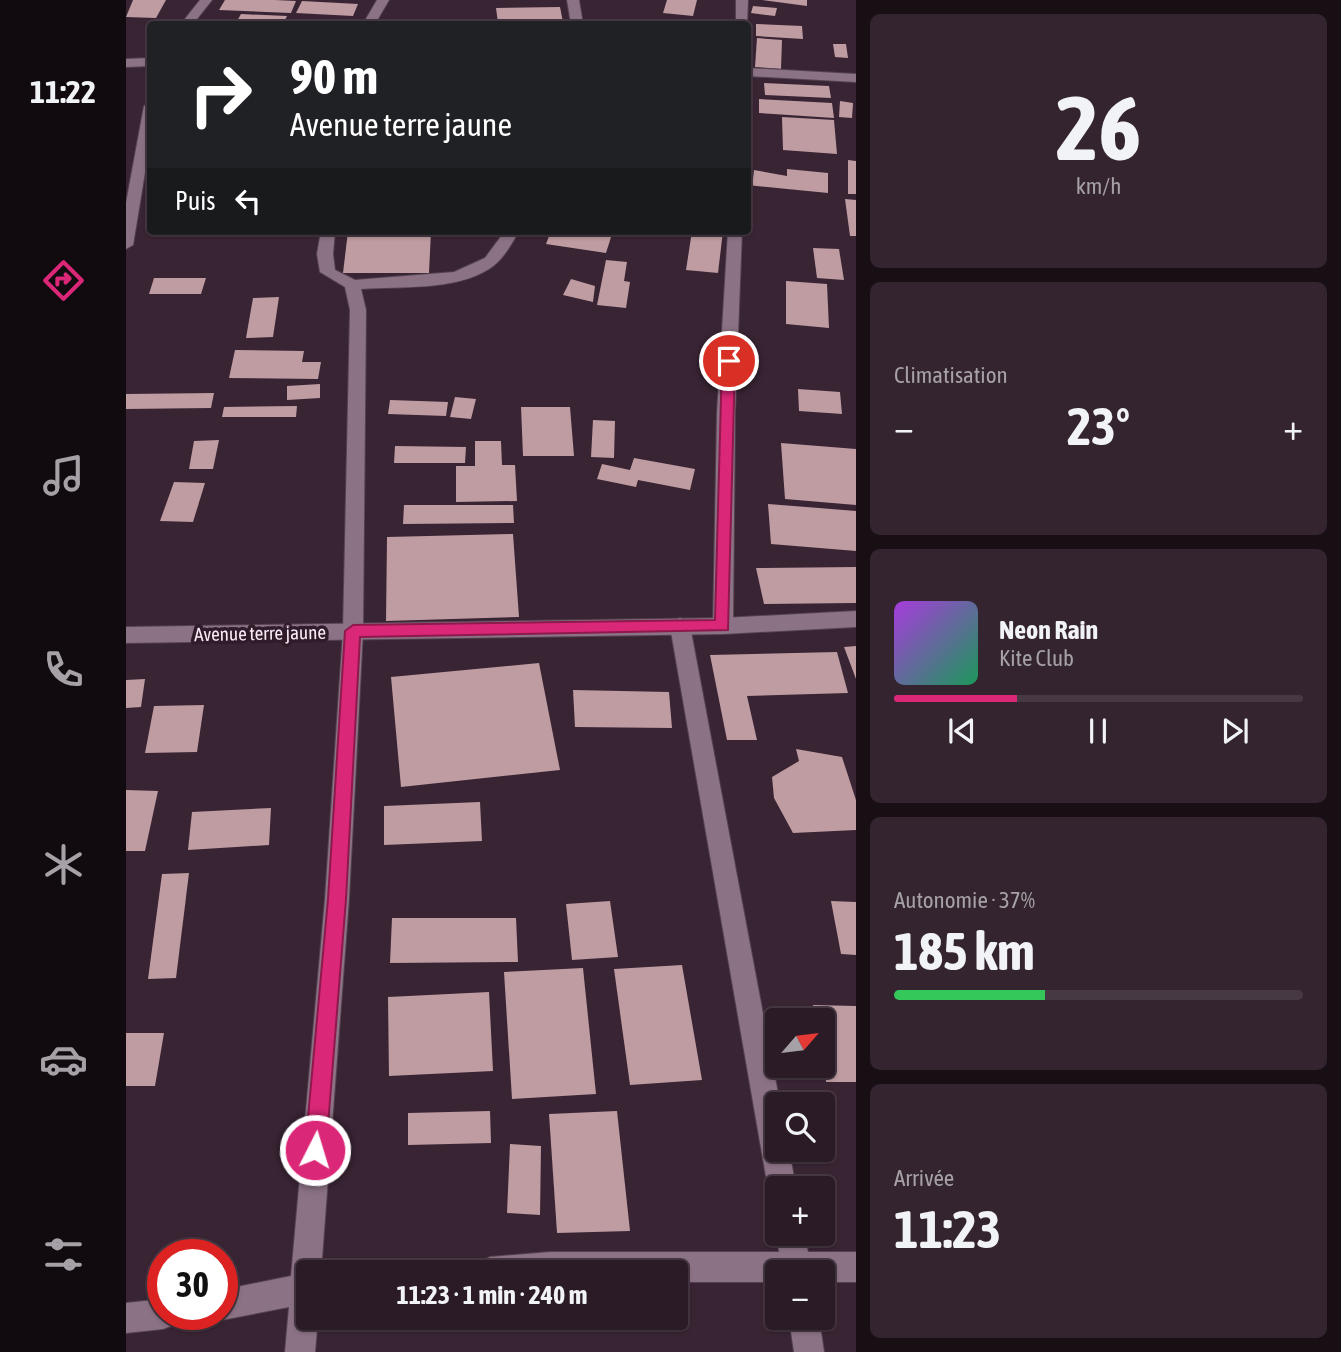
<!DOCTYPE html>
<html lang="fr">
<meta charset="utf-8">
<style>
:root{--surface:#2b1b27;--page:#33242f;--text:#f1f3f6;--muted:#a6a1a7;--line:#473944;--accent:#db2777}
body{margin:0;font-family:"Asap Condensed",sans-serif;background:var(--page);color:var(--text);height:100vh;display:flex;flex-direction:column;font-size:26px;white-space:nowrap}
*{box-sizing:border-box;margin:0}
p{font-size:23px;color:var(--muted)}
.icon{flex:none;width:38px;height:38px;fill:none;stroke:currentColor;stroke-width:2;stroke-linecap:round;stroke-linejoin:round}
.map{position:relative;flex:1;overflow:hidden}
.details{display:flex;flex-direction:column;gap:14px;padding:14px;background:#180f15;width:485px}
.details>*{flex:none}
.guide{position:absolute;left:21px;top:21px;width:604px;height:214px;border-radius:7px;box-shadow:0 2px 5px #0004,0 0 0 2px var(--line);background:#202124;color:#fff;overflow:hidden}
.needle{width:46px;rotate:62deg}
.buttons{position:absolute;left:639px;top:1008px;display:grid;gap:14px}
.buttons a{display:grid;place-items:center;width:70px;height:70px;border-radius:7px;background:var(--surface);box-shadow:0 2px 5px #0004,0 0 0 2px var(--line);font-size:35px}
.speed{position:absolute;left:21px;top:1239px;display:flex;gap:14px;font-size:35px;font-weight:700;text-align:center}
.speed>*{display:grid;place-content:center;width:91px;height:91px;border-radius:50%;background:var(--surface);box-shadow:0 2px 5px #0004,0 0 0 2px var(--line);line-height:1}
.speed .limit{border:10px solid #d22;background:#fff;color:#111}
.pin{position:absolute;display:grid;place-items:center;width:60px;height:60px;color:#fff;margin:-30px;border:4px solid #fff;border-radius:50%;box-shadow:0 2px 7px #0007}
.me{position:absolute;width:77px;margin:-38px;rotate:5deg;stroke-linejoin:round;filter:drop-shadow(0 0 5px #0008)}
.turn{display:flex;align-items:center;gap:24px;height:147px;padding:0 28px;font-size:32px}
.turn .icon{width:91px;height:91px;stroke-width:2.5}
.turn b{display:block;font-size:49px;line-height:60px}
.then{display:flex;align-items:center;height:66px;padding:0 28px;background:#0003;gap:14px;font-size:26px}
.big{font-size:52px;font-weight:700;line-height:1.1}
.details .card{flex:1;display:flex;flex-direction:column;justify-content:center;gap:10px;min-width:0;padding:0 24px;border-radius:10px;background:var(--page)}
.details .dial{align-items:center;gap:0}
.dial b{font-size:91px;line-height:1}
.song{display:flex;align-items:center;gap:21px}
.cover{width:84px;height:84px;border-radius:10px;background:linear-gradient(135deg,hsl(280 70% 55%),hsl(150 70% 35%))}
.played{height:7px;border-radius:4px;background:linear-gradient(90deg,var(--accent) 30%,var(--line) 30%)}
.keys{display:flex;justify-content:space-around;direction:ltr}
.heat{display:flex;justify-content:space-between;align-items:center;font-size:38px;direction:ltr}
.charge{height:10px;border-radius:5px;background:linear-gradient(90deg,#34c759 37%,var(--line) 0)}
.trip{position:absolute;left:170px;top:1260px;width:392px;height:70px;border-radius:7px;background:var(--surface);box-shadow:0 2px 5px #0004,0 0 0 2px var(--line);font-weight:700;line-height:70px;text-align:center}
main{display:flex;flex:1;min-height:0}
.menu{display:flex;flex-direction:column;width:126px;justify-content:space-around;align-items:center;background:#110b10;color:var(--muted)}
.menu .icon{width:49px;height:49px}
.menu .selected{color:var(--accent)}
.menu b{font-size:32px;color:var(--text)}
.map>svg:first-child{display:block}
.building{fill:#be9ca1}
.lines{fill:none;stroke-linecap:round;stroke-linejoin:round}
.minor-casing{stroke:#544250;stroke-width:2}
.tertiary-casing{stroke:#544250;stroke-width:2}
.minor{fill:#8b7285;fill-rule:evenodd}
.tertiary{fill:#8b7285;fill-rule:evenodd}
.route{fill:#db2777;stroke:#8e194d;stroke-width:2}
.labels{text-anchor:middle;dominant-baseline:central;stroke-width:7;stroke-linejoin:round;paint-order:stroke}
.street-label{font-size:19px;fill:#f9ebf5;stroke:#2f1b2a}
</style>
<main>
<nav class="menu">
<b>11:22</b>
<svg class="icon selected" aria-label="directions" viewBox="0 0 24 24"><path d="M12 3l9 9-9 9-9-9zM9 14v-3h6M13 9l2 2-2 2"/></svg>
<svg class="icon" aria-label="music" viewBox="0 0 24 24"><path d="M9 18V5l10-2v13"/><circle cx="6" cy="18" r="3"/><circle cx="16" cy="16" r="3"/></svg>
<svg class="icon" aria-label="phone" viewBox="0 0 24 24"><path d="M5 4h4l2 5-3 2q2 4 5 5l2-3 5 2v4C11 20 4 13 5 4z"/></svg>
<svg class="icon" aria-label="climate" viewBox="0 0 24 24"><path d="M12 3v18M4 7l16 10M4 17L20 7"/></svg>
<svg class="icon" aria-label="car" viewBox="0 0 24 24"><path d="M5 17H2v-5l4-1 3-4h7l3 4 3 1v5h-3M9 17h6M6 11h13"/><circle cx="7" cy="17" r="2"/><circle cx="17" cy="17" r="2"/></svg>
<svg class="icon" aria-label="filters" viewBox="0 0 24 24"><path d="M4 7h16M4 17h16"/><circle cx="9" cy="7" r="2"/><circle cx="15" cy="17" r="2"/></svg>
</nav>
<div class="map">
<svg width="731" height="1352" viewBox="0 0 731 1352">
<rect width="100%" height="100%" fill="#392434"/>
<g class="building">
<polygon points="7,0 40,0 30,18 0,17"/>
<polygon points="99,0 149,0 170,1 165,13 93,10"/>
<polygon points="541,0 571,0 567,16 537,13"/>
<polygon points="636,0 681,0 681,6"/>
<polygon points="176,1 232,4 227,16 170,13"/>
<polygon points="627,6 651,8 649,16 625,13"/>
<polygon points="434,7 437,22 372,23 370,8"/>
<polygon points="115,14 161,16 157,24 110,23"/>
<polygon points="630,24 676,26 677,39 630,36"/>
<polygon points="631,38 656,40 655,69 629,67"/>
<polygon points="707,44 720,44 722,58 709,57"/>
<polygon points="638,83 703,86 705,98 639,95"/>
<polygon points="633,99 706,103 708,118 633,113"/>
<polygon points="714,101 727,103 726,118 713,117"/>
<polygon points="656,117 708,120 711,154 657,150"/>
<polygon points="722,160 731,161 731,194 722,194"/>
<polygon points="661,169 702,173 702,193 621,185 621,178 627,179 628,170 661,176"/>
<polygon points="719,199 731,200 731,236 724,236"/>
<polygon points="222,231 305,231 303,273 217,273"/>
<polygon points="425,231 487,231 480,253 420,244"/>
<polygon points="566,231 597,231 592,273 560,270"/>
<polygon points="687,248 713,249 718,280 691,278"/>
<polygon points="480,260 501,262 498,281 504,282 500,308 471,305"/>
<polygon points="28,278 80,278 75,294 23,294"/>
<polygon points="445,279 469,286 467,302 437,295"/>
<polygon points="660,281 701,284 703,328 660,324"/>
<polygon points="153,297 147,337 120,338 127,298"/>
<polygon points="109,350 178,351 176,362 195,362 192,379 103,378"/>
<polygon points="194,384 194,398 161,400 161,386"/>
<polygon points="672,389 714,392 716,414 673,411"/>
<polygon points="88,393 85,408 0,409 0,394"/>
<polygon points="329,397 350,399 345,419 324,417"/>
<polygon points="264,400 322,402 320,416 262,414"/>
<polygon points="171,406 170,417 96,417 98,407"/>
<polygon points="395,407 444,407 448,456 397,456"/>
<polygon points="467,420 489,421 488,458 465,457"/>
<polygon points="93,440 87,469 63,469 68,441"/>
<polygon points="349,441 375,441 376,465 389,465 391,501 330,502 330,466 349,466"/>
<polygon points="655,443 731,449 731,505 659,499"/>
<polygon points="269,446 340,447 339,463 268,463"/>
<polygon points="508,458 569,469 564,490 512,480 510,487 471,479 476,464 504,470"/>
<polygon points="48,482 79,483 67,522 34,521"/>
<polygon points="642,504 731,511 731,551 645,544"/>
<polygon points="278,505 387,505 388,523 277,524"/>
<polygon points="387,534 393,617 260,621 261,537"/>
<polygon points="731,567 731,603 638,604 630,568"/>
<polygon points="731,646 731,679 730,679 718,647"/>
<polygon points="711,652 722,693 621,696 631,740 601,740 584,655"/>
<polygon points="413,663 434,770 275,787 265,677"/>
<polygon points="19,679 15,707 0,708 0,680"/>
<polygon points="447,690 543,692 546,728 449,727"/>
<polygon points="78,705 71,752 19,753 28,706"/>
<polygon points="670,749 716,757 731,803 731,830 667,833 648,798 646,777 673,761"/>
<polygon points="0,790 32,791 19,851 0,851"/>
<polygon points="354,802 356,841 258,845 258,806"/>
<polygon points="145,808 143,845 62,850 66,812"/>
<polygon points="63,873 50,978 22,979 36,874"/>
<polygon points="484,901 492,957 446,960 440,904"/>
<polygon points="705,901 731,902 731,955 715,954"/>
<polygon points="266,918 390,918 392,962 264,963"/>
<polygon points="556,965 576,1080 504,1085 488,969"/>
<polygon points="457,968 470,1094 386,1099 378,972"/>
<polygon points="363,992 367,1071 263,1076 262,997"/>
<polygon points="687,1005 731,1006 731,1082 700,1082 696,1020 690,1020"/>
<polygon points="0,1033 38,1033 29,1086 0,1086"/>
<polygon points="364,1111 365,1143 282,1145 282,1113"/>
<polygon points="491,1111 504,1231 431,1233 423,1114"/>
<polygon points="384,1144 415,1146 414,1215 381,1213"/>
</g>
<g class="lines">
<defs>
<g id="minor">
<polygon points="74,0 86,0 67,24 55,24"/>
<polygon points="251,0 263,0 249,24 237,24"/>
<polygon points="441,0 453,0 457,24 445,24"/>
<polygon points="610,0 622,0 621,25 610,24"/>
<polygon points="24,58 24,66 0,67 0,59"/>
<polygon points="621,68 731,74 731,82 621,76"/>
<polygon points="24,102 24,142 7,245 0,249 0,203 18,106"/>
<path d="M195 231H209L207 254 209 270 229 280 328 272 359 258 379 231H393C385 245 377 260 363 269 329 291 274 286 235 289L240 310 237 631 223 899 195 1272H182V1318H192L189 1352H159L163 1307 96 1320 85 1314H96V1290L165 1276 199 899 217 631 224 310 219 287 194 272 191 254Z"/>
<polygon points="602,231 616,231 609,413 607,626 604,631 590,631 587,626 591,413"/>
<polygon points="554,618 561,621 564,626 654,1104 651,1104 651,1150 663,1150 670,1188 651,1188 651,1200 646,1198 642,1188 544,626 547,621"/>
<polygon points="651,1231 651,1234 678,1234 682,1252 731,1252 731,1282 696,1282 696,1272 651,1272 651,1282 550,1282 550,1272 349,1272 354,1262 364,1257 424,1252 653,1252"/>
<polygon points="37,1299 37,1314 52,1314 48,1325 37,1329 0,1333 0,1303"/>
<polygon points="663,1318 693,1318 698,1352 668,1352"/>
</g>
<polygon id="tertiary" points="731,611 731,627 597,634 0,643 0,627 597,618"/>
</defs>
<use href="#minor" class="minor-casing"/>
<use href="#tertiary" class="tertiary-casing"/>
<use href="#minor" class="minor"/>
<use href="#tertiary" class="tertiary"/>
</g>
<polygon class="route" points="603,357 609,361 602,630 234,637 220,899 200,1150 197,1157 189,1160 182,1157 179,1150 202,899 219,631 227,625 589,620 596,361"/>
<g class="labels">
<g class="street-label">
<text transform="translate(134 633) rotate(-1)">Avenue terre jaune</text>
</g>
</g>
</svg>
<div class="buttons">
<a><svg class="needle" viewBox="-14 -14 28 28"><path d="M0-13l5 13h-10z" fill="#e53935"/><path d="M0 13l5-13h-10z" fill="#a6a1a7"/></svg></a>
<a><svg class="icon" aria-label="search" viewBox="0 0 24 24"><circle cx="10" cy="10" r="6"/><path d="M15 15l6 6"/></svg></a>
<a>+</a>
<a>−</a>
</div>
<div class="speed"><div class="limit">30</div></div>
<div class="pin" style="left:603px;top:361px;background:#d93025"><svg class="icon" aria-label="arrive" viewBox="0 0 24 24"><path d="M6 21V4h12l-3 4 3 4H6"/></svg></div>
<svg class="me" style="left:189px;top:1150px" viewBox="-20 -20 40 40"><circle r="17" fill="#db2777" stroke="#fff" stroke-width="3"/><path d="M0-11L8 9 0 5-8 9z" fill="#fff"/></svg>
<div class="trip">11:23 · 1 min · 240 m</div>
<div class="guide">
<div class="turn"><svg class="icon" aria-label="right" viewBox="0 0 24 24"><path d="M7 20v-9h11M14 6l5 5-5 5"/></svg><div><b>90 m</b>Avenue terre jaune</div></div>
<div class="then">Puis<svg class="icon" aria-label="left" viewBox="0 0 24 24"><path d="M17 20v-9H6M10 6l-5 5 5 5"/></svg></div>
</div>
</div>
<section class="details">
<div class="card dial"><b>26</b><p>km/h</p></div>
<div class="card"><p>Climatisation</p>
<div class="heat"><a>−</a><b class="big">23°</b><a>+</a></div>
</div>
<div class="card">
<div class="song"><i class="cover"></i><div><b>Neon Rain</b><p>Kite Club</p></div></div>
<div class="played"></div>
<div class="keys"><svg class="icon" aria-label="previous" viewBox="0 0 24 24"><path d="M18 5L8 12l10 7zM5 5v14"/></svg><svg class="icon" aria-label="pause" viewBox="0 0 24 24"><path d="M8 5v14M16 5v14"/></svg><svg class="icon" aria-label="next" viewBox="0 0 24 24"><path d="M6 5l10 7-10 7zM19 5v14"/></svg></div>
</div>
<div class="card"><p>Autonomie · 37%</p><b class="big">185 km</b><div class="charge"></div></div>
<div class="card"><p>Arrivée</p><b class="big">11:23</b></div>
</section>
</main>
